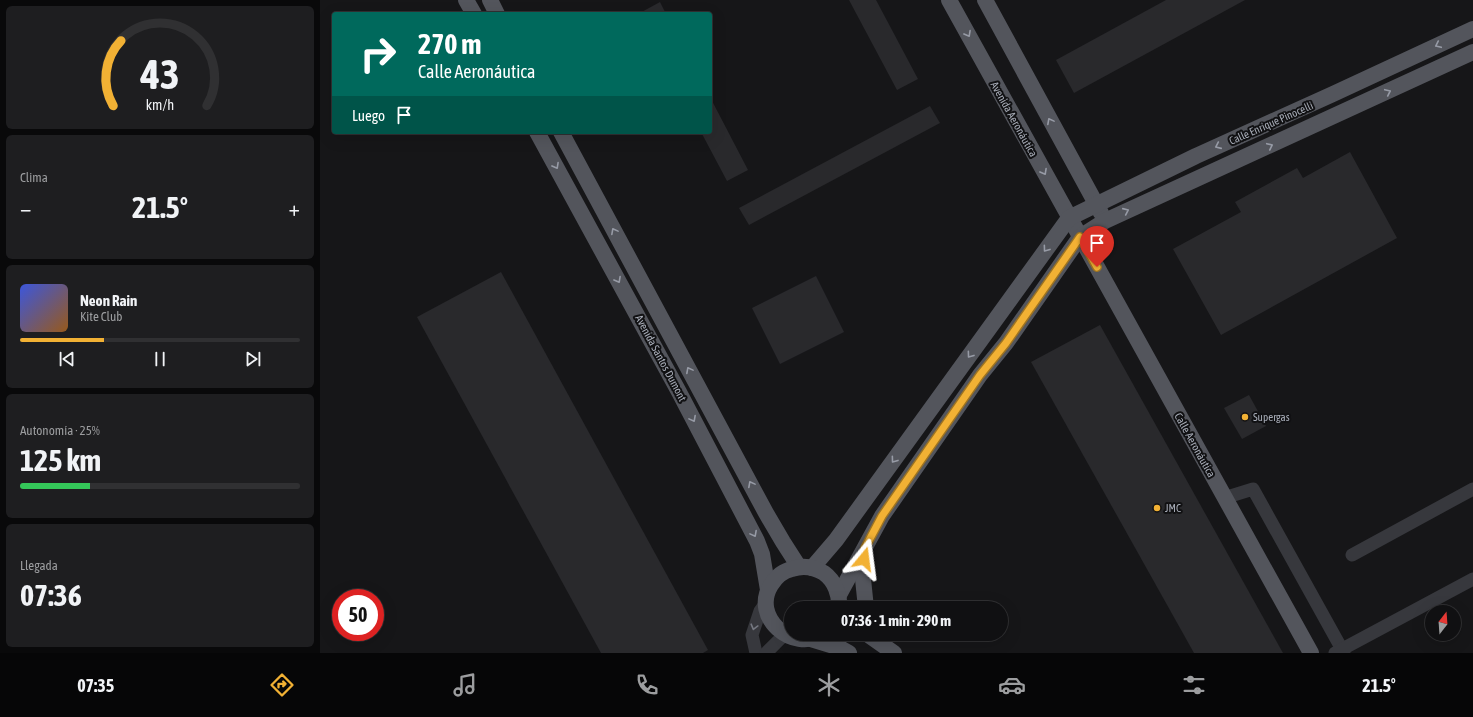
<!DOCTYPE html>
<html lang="es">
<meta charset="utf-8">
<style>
:root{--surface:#101012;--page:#1e1e20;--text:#f1f3f6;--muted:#9c9d9f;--line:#303032;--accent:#f2b134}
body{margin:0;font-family:"Asap Condensed",sans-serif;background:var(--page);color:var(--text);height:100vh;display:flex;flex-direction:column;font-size:15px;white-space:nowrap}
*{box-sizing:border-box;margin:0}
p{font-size:13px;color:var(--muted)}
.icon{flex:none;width:22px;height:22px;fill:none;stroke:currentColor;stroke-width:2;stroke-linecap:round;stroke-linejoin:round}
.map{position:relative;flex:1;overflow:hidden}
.sheet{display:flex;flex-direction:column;gap:6px;padding:6px;background:#09090a;width:320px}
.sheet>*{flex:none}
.hud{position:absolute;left:12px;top:12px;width:380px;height:122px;border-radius:4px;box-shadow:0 4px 16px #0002,0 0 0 1px var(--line);background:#00695c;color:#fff;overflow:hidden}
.needle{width:26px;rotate:17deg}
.buttons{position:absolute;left:1105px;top:605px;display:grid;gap:8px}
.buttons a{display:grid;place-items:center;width:36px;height:36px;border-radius:50%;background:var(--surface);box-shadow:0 4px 16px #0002,0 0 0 1px var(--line);font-size:20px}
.speed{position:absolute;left:12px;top:589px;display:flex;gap:8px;font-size:20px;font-weight:700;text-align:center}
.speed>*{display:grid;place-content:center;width:52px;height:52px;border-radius:50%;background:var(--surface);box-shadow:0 4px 16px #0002,0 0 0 1px var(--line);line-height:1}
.speed .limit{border:6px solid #d22;background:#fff;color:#111}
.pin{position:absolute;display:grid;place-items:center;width:34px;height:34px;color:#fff;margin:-41px -17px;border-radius:50% 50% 50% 0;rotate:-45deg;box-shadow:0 0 4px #0007}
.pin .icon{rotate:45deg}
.me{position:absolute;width:44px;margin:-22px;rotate:16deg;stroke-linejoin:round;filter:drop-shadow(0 0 3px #0008)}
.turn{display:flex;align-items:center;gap:14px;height:84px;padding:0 20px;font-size:18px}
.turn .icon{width:52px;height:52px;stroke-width:2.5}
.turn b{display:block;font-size:28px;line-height:34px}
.then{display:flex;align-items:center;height:38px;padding:0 20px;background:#0003;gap:8px;font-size:15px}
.big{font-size:30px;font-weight:700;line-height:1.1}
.sheet .card{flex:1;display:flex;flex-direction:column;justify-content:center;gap:6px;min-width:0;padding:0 14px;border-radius:6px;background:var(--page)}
.sheet .dial{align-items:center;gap:0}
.dial svg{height:104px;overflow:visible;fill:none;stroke:var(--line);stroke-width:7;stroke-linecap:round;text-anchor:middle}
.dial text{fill:var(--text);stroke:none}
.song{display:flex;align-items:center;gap:12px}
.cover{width:48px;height:48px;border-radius:6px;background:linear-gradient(135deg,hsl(230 70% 55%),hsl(30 70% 35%))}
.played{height:4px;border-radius:2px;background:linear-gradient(90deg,var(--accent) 30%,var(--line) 30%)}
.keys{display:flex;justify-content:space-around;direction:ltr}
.heat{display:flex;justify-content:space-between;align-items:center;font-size:22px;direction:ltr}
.charge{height:6px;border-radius:3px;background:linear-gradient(90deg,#34c759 25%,var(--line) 0)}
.trip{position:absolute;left:464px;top:601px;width:224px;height:40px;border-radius:20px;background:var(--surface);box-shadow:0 4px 16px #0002,0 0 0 1px var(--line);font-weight:700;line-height:40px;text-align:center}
.dock{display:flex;height:64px;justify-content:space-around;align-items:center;background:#060607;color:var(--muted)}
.dock .icon{width:28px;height:28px}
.dock .current{color:var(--accent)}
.dock b{font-size:18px;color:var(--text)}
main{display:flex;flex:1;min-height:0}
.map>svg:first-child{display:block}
.building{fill:#29292c}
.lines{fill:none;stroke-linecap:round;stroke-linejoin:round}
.minor{stroke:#37383d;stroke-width:13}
.major{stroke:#53555c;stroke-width:16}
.oneway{stroke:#979ba6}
.oneway2{stroke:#757881}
.route-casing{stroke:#9d7322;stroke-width:10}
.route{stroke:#f2b134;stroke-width:7}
.poi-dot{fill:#f2b134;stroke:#111113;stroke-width:1.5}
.labels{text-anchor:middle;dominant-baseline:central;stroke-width:4;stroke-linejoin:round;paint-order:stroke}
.street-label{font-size:11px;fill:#a8adb8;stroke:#111113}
.poi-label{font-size:11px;fill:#a8adb8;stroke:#111113;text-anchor:start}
</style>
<main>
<section class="sheet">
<div class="card dial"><svg viewBox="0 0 100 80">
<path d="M14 69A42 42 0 1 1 86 69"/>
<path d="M14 69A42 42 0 0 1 20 19" stroke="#f2b134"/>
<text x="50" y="56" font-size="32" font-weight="700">43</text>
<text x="50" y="72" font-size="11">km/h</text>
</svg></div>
<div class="card"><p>Clima</p>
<div class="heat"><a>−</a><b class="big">21.5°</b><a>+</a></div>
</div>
<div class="card">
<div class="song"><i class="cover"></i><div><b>Neon Rain</b><p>Kite Club</p></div></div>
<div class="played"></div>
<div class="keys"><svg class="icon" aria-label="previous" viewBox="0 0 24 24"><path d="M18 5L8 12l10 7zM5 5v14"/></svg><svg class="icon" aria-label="pause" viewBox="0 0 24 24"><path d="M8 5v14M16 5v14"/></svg><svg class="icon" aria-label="next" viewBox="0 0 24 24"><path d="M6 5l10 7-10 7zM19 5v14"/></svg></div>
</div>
<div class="card"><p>Autonomía · 25%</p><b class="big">125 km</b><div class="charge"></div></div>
<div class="card"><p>Llegada</p><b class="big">07:36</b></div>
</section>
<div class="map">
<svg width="1153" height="653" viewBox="0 0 1153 653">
<rect width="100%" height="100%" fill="#161618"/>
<g class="building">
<polygon points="529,0 556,0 598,79 577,90"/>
<polygon points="846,0 925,0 754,93 736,60"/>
<polygon points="340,2 346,14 318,14"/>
<polygon points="390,97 428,170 407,181 381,132 390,132"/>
<polygon points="610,106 620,123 429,225 419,208"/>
<polygon points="1030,152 1077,238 901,335 853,249 921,212 915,202 977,168 983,178"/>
<polygon points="181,272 388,650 383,653 281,653 97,317"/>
<polygon points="496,276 524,332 460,364 432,308"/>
<polygon points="780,325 963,653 874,653 711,362"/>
<polygon points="929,395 946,426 922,439 904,408"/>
</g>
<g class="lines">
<g class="minor">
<polyline points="904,498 933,489 1024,653"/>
<polyline points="1032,555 1153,489"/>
<polyline points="436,653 432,635 440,611 445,604"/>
<polyline points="446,653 464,635"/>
<polyline points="1015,653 1153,579"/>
</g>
<g class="major">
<polyline points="146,0 154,14"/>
<polyline points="170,0 177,14"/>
<polyline points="629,0 991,653"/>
<polyline points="665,0 781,213"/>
<polyline points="217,132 359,392 437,541 442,554 448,590"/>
<polyline points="241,132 446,513 463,542 479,567"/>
<polyline points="544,552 543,579 546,608"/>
<polyline points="492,568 516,540 749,218 876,156 1013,94 1153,29"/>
<polyline points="519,595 562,516 660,375 686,343 760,237 785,221 1153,52"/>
<path d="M503 634C472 653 431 617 451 585 456 577 462 571 472 569 483 565 494 567 504 573 515 581 520 595 519 608"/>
<polyline points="547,634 574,653"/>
<polyline points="491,639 520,648 529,653"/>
</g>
</g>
<defs><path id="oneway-chevron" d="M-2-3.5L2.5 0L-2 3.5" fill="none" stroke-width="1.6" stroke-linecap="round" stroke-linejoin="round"/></defs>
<g class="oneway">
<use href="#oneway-chevron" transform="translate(648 34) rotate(61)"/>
<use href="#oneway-chevron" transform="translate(1118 45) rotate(155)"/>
<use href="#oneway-chevron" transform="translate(1068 92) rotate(-25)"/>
<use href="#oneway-chevron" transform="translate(730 121) rotate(-118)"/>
<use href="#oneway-chevron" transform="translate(898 146) rotate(156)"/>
<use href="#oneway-chevron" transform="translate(950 146) rotate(-25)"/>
<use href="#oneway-chevron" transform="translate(236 166) rotate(61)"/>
<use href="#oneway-chevron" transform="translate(724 172) rotate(61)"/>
<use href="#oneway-chevron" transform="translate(806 211) rotate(-24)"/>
<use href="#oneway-chevron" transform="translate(294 231) rotate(-118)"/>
<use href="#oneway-chevron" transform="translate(726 249) rotate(126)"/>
<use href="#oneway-chevron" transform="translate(298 280) rotate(61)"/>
<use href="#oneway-chevron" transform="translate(650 355) rotate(126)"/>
<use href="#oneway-chevron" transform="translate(369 370) rotate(-118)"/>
<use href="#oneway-chevron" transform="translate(373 419) rotate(62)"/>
<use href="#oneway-chevron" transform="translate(574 460) rotate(126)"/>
<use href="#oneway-chevron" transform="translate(431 484) rotate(-118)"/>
<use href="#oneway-chevron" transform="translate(434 534) rotate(62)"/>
</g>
<use class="oneway2" href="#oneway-chevron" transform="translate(434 627) rotate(105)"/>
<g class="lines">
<defs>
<polyline id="route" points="544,559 545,548 562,516 660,375 686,343 760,237 777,267"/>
</defs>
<use href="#route" class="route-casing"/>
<use href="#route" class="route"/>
</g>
<g class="poi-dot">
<circle cx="925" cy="417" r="4"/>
<circle cx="837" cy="508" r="4"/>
</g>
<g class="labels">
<g class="street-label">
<text transform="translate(694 119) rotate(61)">Avenida Aeronáutica</text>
<text transform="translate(951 123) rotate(-24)">Calle Enrique Pinocelli</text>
<text transform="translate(341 358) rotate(62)">Avenida Santos Dumont</text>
<text transform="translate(875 445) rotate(61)">Calle Aeronáutica</text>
</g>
<g class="poi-label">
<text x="933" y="417">Supergas</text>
<text x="845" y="508">JMC</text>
</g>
</g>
</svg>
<div class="buttons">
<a><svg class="needle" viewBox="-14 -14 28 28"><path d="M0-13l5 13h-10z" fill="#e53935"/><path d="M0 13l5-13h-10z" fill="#9c9d9f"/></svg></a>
</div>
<div class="speed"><div class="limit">50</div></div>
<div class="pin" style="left:777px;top:267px;background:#d93025"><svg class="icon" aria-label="arrive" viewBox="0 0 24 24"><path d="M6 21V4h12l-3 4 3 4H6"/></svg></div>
<svg class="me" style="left:544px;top:559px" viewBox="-20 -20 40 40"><path d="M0-17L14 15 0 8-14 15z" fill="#f2b134" stroke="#fff" stroke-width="4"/></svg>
<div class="trip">07:36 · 1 min · 290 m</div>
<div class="hud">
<div class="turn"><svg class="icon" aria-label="right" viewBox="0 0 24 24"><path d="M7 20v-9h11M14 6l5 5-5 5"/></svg><div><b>270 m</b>Calle Aeronáutica</div></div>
<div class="then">Luego<svg class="icon" aria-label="arrive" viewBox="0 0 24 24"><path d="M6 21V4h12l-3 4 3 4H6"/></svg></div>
</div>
</div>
</main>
<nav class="dock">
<b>07:35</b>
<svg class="icon current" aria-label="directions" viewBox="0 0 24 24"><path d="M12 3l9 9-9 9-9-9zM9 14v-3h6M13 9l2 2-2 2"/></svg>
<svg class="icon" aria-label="music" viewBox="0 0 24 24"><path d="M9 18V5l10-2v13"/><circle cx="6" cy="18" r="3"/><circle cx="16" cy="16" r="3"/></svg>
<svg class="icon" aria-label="phone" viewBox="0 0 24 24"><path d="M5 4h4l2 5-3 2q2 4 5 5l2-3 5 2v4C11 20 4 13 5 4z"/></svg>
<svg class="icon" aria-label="climate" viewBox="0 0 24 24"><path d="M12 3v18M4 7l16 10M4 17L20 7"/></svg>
<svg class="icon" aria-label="car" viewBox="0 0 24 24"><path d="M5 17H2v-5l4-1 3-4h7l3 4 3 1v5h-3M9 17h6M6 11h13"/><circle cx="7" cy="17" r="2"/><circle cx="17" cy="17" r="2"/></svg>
<svg class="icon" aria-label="filters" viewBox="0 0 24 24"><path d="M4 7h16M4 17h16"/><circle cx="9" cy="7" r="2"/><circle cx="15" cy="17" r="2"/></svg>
<b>21.5°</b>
</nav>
